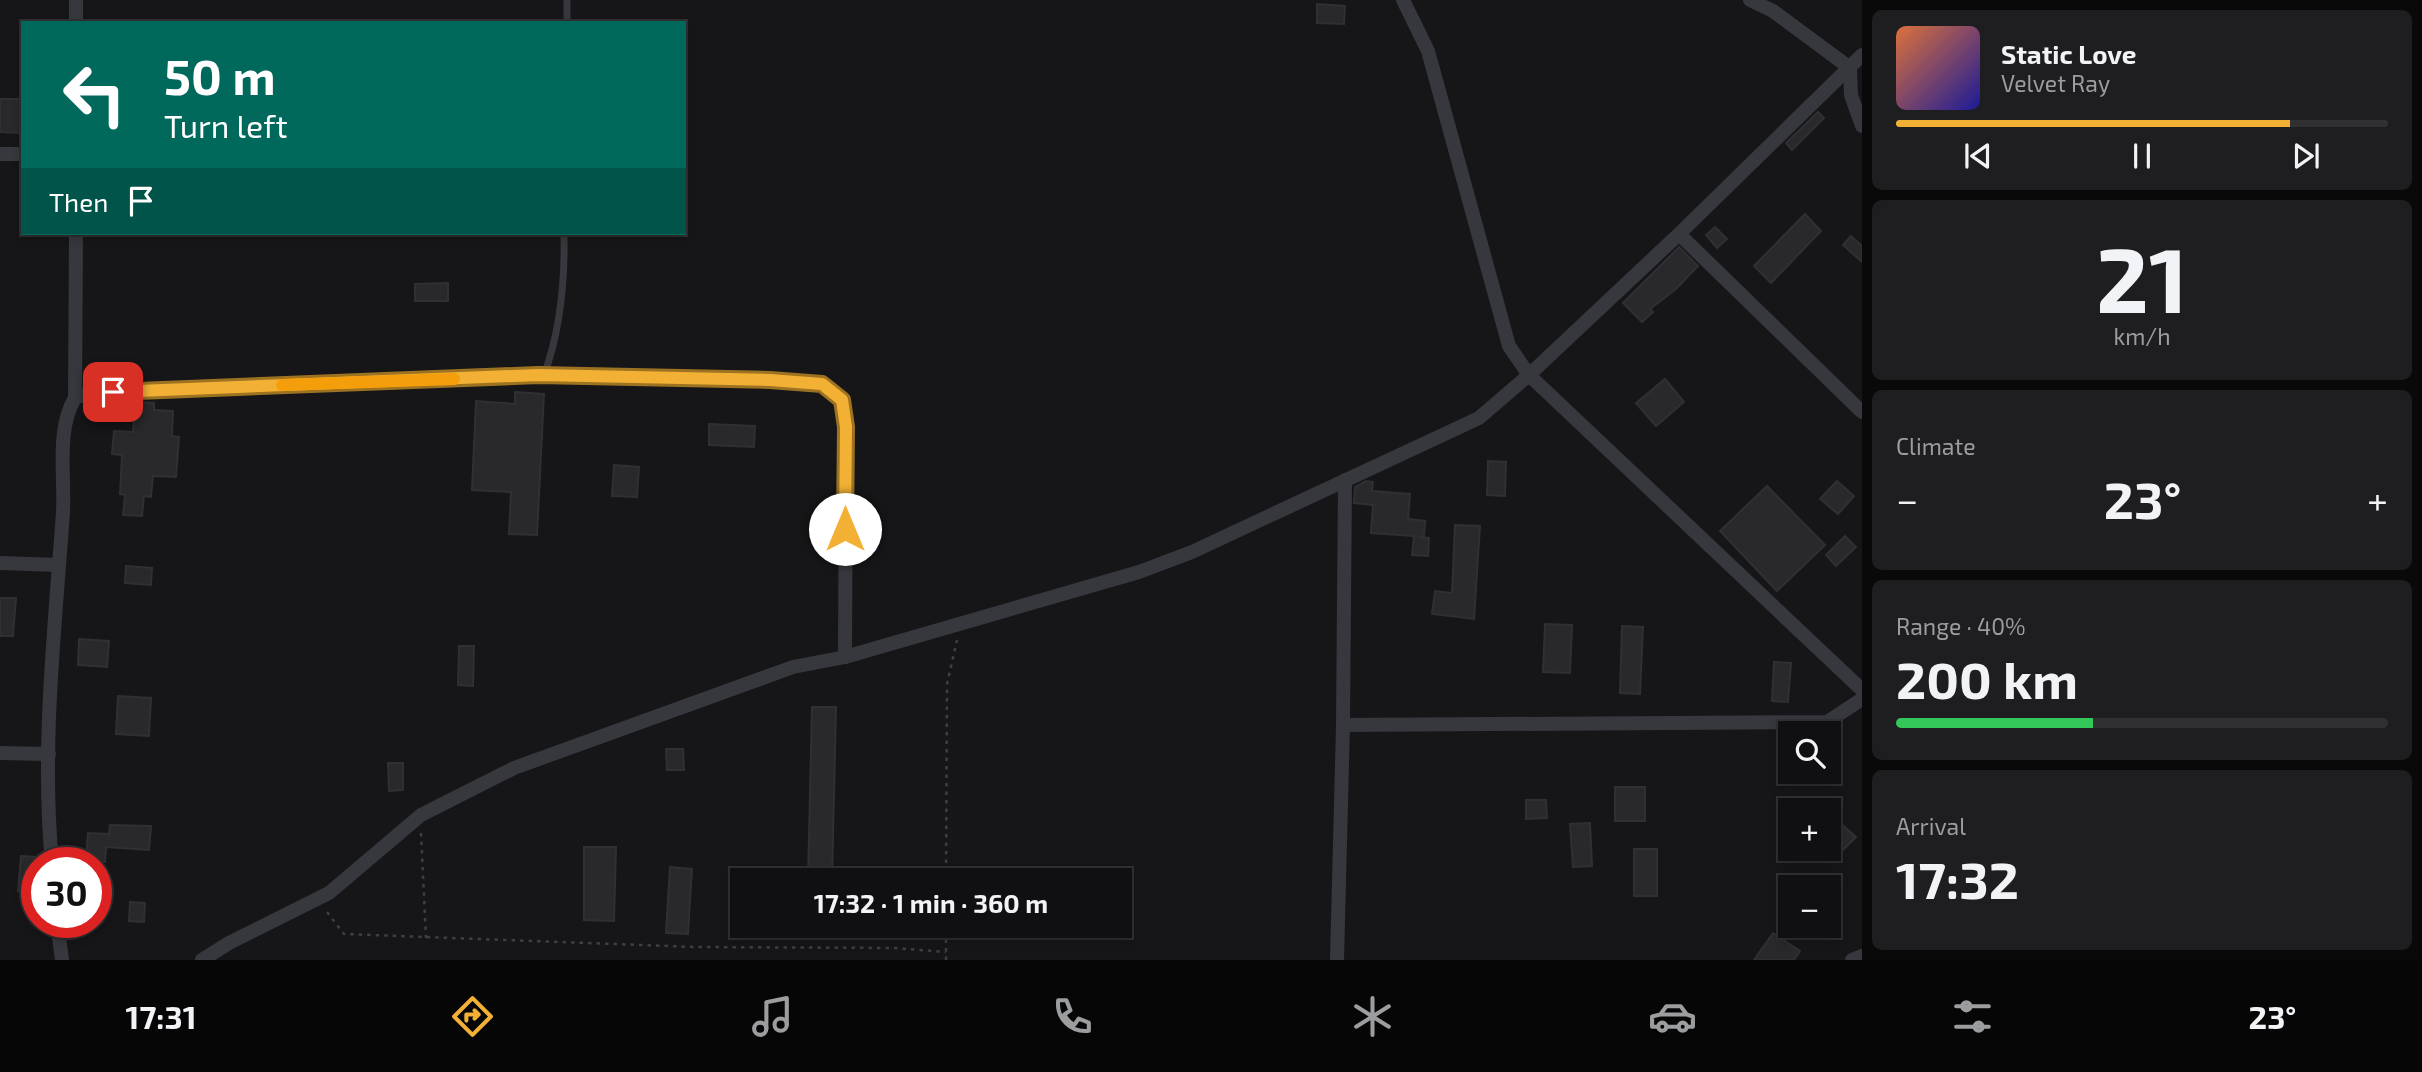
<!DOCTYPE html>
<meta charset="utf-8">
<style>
:root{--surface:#101012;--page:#1e1e20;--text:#f1f3f6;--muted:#9c9d9f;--line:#303032;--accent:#f2b134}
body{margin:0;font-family:"Exo 2",sans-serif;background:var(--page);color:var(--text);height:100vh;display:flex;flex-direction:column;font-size:26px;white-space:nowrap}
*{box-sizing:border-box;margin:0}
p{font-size:23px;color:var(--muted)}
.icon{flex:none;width:38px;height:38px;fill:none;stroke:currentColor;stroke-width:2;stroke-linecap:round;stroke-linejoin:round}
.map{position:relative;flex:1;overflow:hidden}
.sheet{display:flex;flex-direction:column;gap:10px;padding:10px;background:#09090a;width:560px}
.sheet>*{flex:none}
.hud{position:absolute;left:21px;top:21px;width:665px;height:214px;border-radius:0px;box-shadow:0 4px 10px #0003,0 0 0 2px var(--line);background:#00695c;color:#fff;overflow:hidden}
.tools{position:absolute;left:1778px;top:721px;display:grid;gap:14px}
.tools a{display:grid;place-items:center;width:63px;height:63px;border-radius:0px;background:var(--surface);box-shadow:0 4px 10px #0003,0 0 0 2px var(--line);font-size:35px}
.speed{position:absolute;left:21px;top:847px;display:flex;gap:14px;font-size:35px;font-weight:700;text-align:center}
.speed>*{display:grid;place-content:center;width:91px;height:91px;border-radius:50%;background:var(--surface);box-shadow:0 4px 10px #0003,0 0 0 2px var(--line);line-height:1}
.speed .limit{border:10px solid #d22;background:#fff;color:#111}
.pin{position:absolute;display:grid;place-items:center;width:60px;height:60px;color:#fff;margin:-30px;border-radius:14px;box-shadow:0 4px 10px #0006}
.me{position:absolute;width:77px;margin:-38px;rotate:0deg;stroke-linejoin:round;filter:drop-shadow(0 0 5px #0008)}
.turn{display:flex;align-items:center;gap:24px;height:147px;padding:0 28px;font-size:32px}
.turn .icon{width:91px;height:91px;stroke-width:2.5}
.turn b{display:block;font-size:49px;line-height:60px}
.then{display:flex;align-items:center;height:66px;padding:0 28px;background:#0003;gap:14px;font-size:26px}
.big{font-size:52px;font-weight:700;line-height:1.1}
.sheet .widget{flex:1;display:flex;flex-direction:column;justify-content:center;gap:10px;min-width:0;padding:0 24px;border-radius:10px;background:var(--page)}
.sheet .dial{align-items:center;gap:0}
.dial b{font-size:91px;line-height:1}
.song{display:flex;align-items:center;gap:21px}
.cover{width:84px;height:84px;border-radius:10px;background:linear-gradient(135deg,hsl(20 70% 55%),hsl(240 70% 35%))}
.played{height:7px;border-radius:4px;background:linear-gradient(90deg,var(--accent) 80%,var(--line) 80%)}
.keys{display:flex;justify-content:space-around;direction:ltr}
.heat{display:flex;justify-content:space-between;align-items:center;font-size:38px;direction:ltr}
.charge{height:10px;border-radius:5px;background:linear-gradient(90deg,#34c759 40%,var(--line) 0)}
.trip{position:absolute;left:730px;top:868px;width:402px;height:70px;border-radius:0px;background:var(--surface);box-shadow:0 4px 10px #0003,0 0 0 2px var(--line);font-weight:700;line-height:70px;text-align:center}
.tabs{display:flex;height:112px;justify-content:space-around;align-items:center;background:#060607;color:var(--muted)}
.tabs .icon{width:49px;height:49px}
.tabs .selected{color:var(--accent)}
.tabs b{font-size:32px;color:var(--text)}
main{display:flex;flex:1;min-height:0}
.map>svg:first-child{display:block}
.building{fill:#29292c;stroke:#303034;stroke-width:2}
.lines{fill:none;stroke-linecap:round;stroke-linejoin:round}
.path{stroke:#3d3f44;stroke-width:2.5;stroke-dasharray:3.5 5;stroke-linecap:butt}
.service{stroke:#37383d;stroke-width:7}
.minor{stroke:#37383d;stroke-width:14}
.route-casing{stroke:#9d7322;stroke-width:18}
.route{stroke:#f2b134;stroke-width:12}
.slow{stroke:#f59e0b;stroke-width:12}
</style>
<main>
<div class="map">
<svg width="1862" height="960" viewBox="0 0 1862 960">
<rect width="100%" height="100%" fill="#161618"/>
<g class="building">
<polygon points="1317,4 1345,6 1344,24 1317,23"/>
<polygon points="0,99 23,99 23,133 0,132"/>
<polygon points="1818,112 1824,118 1792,150 1786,143"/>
<polygon points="1805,214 1821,231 1771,283 1754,266"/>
<polygon points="1715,227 1727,239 1717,248 1706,235"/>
<polygon points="1851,236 1862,246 1862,262 1843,245"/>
<polygon points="1679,247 1698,266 1676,289 1650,309 1653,312 1642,322 1623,303"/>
<polygon points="448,283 448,301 415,301 415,284"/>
<polygon points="1665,379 1684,402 1656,426 1636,403"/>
<polygon points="515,392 544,394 537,535 509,534 511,492 472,490 476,401 515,404"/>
<polygon points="135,402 154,403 154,410 173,411 172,436 179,437 176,477 153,476 151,497 144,496 142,516 123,515 125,495 120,494 122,455 112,454 114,431 133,432"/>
<polygon points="709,424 755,426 754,447 709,445"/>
<polygon points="1488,461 1506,462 1505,496 1487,495"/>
<polygon points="614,465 639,467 637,497 612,496"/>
<polygon points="1366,481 1373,482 1372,491 1410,494 1408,519 1425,521 1424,537 1418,537 1429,538 1428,556 1412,555 1414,536 1371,533 1373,505 1354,503 1355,487"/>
<polygon points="1837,481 1854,496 1838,514 1820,499"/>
<polygon points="1767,486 1825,545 1777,591 1720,531"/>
<polygon points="1455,525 1480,526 1474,619 1432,614 1435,591 1452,593"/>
<polygon points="1845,536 1856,547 1836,566 1826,555"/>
<polygon points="126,566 152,568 151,585 125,583"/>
<polygon points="0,598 16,598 13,636 0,636"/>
<polygon points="1545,624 1572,625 1570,673 1543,672"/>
<polygon points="1622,626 1643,627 1640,694 1620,693"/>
<polygon points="79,639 109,641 107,667 78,665"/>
<polygon points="459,646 474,646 473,686 458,685"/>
<polygon points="1774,662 1791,663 1788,702 1772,701"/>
<polygon points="118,696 151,698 149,736 116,734"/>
<polygon points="812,707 836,707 832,880 808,880"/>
<polygon points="666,749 683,749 684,770 667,770"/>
<polygon points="388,763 403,763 403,790 389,791"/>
<rect x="1615" y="787" width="30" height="34"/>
<polygon points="1526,800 1546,800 1547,818 1526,819"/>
<polygon points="1837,820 1856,837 1840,853 1829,843 1829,829"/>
<polygon points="1590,823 1592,866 1573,867 1570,824"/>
<polygon points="110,825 151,826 149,850 106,847 105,862 86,860 88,833 109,834"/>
<polygon points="584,847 616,847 614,921 584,920"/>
<rect x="1634" y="849" width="23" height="47"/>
<polygon points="21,856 37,857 34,892 18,891"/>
<polygon points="670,867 692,869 688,934 666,933"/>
<polygon points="130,902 145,903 144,922 129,921"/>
<polygon points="1773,933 1800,951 1794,960 1754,960"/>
</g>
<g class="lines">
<g class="path">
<polyline points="421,833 426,938"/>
<polyline points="946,880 947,684 957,640"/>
<polyline points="327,912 344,934 695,947 894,948 946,952"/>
<polyline points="946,960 946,926"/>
</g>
<g class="service">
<polyline points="567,23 567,0"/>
<path d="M544 375C561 329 565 281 564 233"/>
</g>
<g class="minor">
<polyline points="1403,0 1428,51 1509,346 1529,375 1862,690"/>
<polyline points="1750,0 1773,11 1850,68 1851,95 1862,126"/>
<polyline points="76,23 76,0"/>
<polyline points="0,154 23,154"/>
<polyline points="1679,234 1862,412"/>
<polyline points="75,398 87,393 538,375 770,380 822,384 842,400 846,427 845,657"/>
<polyline points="0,563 59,565"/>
<polyline points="1343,725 1827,722 1862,699"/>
<polyline points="0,753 49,754"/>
<path d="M52 863C41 747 55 628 63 512 65 476 56 429 75 398L76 233"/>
<polyline points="57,922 62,960"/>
<polyline points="202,960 229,943 329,893 421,815 514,768 793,667 845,657 1139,572 1192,552 1479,418 1529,375 1679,234 1862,55"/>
<polyline points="1337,960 1343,725 1345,480"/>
<polyline points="1852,960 1862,956"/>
</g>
</g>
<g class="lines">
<defs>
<polyline id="route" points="113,392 538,375 770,380 822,384 842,400 846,427 845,529"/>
</defs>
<use href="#route" class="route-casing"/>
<use href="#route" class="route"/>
<polyline class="slow" points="282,385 454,379"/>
</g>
</svg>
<div class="tools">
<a><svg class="icon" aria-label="search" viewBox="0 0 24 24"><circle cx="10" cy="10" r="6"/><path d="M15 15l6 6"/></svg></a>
<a>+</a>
<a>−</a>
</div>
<div class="speed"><div class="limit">30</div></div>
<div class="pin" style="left:113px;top:392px;background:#d93025"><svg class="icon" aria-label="arrive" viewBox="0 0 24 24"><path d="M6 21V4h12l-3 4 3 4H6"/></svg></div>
<svg class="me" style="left:845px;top:529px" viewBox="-20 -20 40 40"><circle r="19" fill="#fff"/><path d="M0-13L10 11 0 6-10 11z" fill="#f2b134"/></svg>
<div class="trip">17:32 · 1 min · 360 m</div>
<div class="hud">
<div class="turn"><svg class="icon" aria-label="left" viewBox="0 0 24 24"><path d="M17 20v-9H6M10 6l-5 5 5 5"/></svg><div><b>50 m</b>Turn left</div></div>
<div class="then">Then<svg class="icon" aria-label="arrive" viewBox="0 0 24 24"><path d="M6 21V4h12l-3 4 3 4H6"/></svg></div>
</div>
</div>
<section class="sheet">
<div class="widget">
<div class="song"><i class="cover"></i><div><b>Static Love</b><p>Velvet Ray</p></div></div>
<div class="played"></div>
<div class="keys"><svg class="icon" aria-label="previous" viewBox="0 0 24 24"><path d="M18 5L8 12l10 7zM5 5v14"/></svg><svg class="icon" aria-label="pause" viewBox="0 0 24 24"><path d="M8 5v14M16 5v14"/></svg><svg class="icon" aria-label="next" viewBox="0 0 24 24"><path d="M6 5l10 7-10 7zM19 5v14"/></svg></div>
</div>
<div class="widget dial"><b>21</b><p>km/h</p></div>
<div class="widget"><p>Climate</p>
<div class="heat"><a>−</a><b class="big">23°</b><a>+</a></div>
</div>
<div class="widget"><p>Range · 40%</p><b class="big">200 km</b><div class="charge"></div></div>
<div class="widget"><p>Arrival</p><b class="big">17:32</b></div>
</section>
</main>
<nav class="tabs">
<b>17:31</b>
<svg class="icon selected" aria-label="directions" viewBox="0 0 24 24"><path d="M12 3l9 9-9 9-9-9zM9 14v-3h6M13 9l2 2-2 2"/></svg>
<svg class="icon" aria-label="music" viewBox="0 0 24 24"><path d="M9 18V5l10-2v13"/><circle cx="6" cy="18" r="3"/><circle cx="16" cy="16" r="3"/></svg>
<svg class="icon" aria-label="phone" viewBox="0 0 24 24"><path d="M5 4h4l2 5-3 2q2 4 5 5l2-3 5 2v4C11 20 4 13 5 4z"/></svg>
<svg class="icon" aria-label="climate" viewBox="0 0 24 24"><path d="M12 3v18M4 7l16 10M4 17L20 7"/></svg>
<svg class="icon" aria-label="car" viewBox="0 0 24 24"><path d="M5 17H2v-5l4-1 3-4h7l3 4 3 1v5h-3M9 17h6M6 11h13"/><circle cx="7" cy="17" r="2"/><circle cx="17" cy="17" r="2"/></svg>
<svg class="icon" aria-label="filters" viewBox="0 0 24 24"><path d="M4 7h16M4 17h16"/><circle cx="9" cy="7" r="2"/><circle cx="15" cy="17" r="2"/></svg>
<b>23°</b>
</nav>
